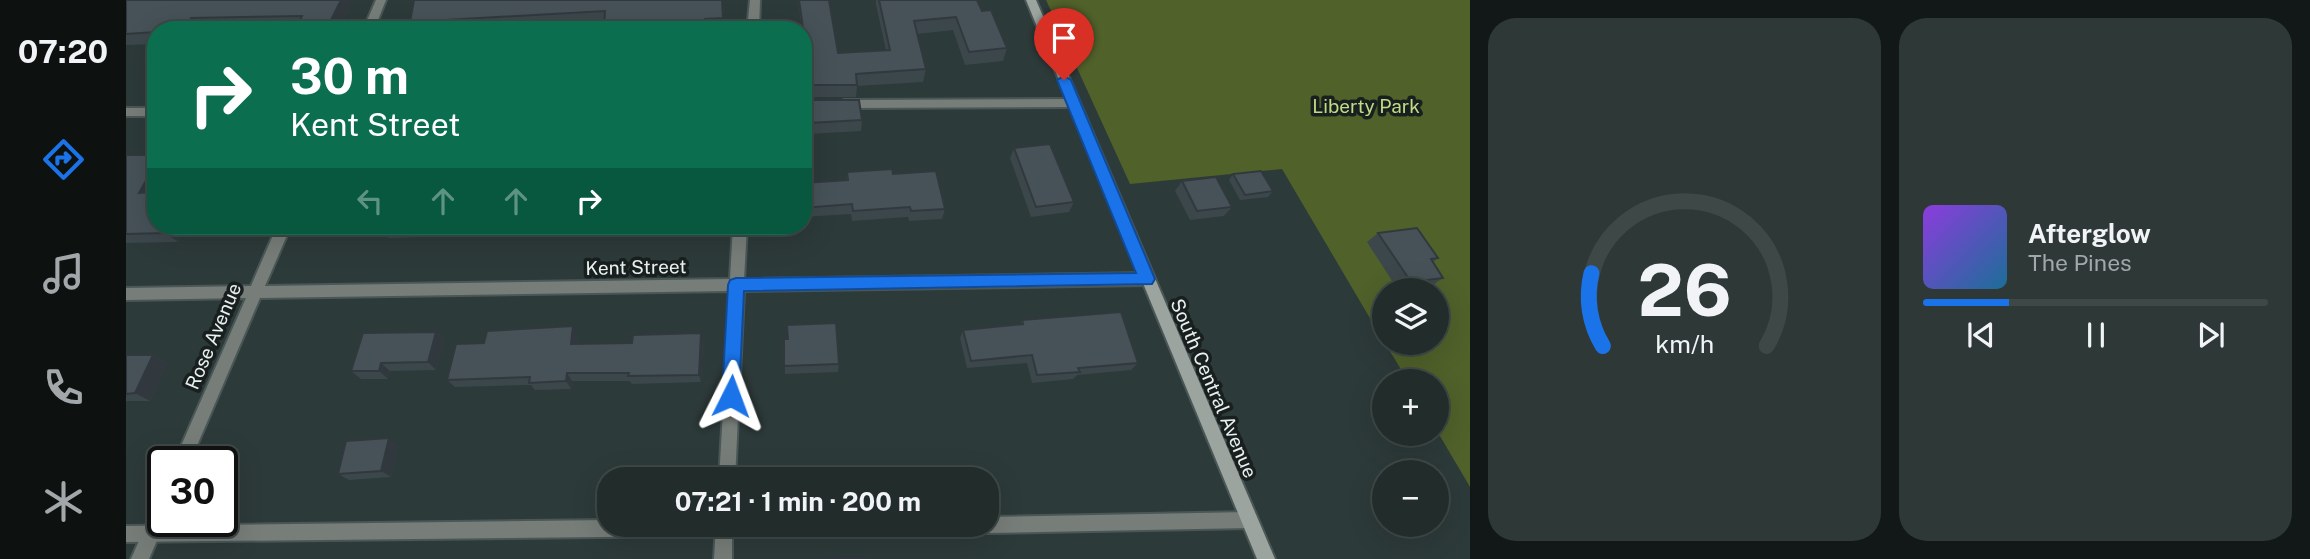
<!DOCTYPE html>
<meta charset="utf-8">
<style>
:root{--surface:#212c2b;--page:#2d3837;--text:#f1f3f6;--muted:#a2a7a9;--line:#3e4847;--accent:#1a73e8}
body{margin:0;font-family:"Public Sans",sans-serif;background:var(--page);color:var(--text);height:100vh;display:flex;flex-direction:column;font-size:26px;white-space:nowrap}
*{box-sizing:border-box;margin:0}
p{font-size:23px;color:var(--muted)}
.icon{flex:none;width:38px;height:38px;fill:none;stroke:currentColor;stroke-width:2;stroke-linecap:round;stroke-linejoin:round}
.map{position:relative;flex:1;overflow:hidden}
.details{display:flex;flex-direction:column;gap:18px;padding:18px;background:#121818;width:840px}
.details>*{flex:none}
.hud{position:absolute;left:21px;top:21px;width:665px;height:214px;border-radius:28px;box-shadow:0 7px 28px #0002,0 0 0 2px var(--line);background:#0b6e4f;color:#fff;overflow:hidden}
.controls{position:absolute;left:1246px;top:278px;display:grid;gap:14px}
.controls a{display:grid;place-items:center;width:77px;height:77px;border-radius:50%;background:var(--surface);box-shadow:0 7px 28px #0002,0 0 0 2px var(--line);font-size:35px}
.speed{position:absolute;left:21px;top:446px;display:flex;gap:14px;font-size:35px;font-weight:700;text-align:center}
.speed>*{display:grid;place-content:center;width:91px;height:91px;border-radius:50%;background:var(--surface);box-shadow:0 7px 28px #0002,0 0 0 2px var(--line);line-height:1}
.speed .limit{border:4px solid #111;border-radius:10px;background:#fff;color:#111}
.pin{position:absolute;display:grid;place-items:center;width:60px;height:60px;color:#fff;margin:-72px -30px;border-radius:50% 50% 50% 0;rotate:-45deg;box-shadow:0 0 7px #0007}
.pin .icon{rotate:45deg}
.me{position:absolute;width:77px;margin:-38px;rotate:3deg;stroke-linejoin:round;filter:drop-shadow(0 0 5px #0008)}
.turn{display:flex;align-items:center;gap:24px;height:147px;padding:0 28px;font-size:32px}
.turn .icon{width:91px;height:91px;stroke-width:2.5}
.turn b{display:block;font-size:49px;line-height:60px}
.lanes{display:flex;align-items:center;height:66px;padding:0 28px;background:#0003;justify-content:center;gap:35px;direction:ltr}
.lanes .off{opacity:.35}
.details .tile{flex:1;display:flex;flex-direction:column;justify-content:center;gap:10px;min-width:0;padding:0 24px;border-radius:28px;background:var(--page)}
.details .dial{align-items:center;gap:0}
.dial svg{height:182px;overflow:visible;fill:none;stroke:var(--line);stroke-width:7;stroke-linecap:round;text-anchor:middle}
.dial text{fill:var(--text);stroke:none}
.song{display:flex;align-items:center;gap:21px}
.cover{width:84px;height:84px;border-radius:10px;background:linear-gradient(135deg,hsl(270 70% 55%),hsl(200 70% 35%))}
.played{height:7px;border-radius:4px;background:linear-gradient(90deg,var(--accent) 25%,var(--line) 25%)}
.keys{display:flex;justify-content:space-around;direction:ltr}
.details .tiles{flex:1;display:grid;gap:18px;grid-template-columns:repeat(2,1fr)}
.trip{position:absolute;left:471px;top:467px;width:402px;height:70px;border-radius:28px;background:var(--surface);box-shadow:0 7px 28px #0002,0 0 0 2px var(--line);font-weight:700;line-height:70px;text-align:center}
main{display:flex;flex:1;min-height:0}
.tabs{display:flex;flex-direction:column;width:126px;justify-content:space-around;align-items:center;background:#0d1211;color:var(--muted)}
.tabs .icon{width:49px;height:49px}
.tabs .on{color:var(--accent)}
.tabs b{font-size:32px;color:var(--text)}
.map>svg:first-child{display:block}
.green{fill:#50612a}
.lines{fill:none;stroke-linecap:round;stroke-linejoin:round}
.service-casing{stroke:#4a5756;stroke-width:4}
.minor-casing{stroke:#4a5756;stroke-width:4}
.secondary-casing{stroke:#4a5756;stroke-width:4}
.service{fill:#777d79;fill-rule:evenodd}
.minor{fill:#777d79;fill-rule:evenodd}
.secondary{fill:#9ba49e;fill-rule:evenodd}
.wall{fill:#3c474c}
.shaded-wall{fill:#31393e}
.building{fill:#465258;stroke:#31393e;stroke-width:2}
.route{fill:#1a73e8;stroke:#114b97;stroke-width:2}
.labels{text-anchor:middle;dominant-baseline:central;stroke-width:7;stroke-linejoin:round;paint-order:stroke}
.park-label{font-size:19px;fill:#c0dc85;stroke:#191f1f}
.street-label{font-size:19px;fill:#e8f0f0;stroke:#191f1f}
</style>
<main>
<nav class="tabs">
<b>07:20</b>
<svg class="icon on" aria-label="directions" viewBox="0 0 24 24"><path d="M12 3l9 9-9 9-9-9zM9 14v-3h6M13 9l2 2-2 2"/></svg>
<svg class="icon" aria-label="music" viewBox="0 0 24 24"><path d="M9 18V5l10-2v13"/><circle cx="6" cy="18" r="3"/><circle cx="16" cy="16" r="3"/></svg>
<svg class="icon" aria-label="phone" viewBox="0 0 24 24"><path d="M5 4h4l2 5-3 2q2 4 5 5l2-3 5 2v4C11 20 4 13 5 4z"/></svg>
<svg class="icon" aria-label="climate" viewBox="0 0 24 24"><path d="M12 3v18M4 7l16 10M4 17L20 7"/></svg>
</nav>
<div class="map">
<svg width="1344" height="559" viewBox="0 0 1344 559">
<rect width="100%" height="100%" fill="#2c3a39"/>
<polygon class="green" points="920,0 1344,0 1344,487 1311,431 1311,382 1282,381 1259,343 1311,343 1311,290 1258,290 1258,342 1156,169 1004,184"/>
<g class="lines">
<defs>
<g id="service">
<polygon points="947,99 953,103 947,107 718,108 712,104 718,100"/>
<rect x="0" y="108" width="30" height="8"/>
<polygon points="1123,512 1129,514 1131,520 1129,526 1123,528 861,533 855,531 853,526 851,531 845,533 0,542 0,526 483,520 483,525 861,525 861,517"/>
</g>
<g id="minor">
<polygon points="250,0 260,0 248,30 237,30"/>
<polygon points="624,0 634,0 633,30 621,30"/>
<polygon points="151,226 165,226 139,286 604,279 607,226 621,226 618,279 1021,273 1026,275 1028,279 1026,283 1021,285 618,291 609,480 593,480 604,291 134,298 64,462 48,462 120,298 0,300 0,288 125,286"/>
<polygon points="37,498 37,522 39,522 23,559 5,559 31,500"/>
<polygon points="590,525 606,525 606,559 588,559"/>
</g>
<polygon id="secondary" points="900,0 910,0 1149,559 1131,559"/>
</defs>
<use href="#service" class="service-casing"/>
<use href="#minor" class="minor-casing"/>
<use href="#secondary" class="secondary-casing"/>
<use href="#service" class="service"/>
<use href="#minor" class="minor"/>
<use href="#secondary" class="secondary"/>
</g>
<g class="wall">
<polygon points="0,0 226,3 213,30 181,30 179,27 74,30 30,30 30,44 0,45"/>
<polygon points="288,0 597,0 598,29 478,30 478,22 348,30 288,30 284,22"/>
<polygon points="672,0 703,0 712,53 760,50 750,5 750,0 851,0 856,11 881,48 877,61 839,65 827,30 791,34 800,69 797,82 731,86 730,97 679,97 677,84 677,55 679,55 677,30 676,30"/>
<polygon points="681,100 736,120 735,131 683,134 680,111"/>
<polygon points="888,148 948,202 943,212 905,217 884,158"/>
<polygon points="0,155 30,226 116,226 111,236 54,237 52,242 0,243"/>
<polygon points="721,172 767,174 819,209 816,219 783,221 782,217 726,221 725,214 677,217 677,183 720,180"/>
<polygon points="1107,174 1147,191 1142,197 1114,200 1103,180"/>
<polygon points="1056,181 1106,207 1098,216 1064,220 1049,191"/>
<polygon points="256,226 472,226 464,227 299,227 296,237 263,238 255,229"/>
<polygon points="1252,233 1312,258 1307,262 1317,278 1304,287 1272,290 1241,242"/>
<polygon points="896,320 1012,363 1005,370 951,375 947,379 906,383 901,363 841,368 834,338 837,330 894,324"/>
<polygon points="310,332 318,340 310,370 264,371 262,379 235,379 225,371"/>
<polygon points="452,334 451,344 577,341 575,382 506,384 504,381 446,381 445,389 409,390 405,385 329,387 321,380 358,343"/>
<polygon points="658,339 713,364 712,372 659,374"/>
<polygon points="0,355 27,355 41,363 24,401 0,401"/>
<polygon points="272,445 265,477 223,480 212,474"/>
</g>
<g class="shaded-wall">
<polygon points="215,0 224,0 226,3 213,30 212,30 205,20"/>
<polygon points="65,18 75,29 74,30 59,30"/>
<polygon points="30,163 30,193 13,193"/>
<polygon points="101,226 116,226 111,236 101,227"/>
<polygon points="290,226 298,226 299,227 296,237 289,228"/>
<polygon points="43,228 54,237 52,242 40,233"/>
<polygon points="447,326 452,334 450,352 445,344"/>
<polygon points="310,332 318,340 310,370 302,362"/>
<polygon points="575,333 577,341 575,382 573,375"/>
<polygon points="27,355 41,363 24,401 9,393"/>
<polygon points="255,363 264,371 262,379 253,371"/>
<polygon points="441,373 446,381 445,389 440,381"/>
<polygon points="263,438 272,445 265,477 255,471"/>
</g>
<g class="building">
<polygon points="0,0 215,0 205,20 174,20 176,16 65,18 59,30 30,30 30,32 0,34"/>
<polygon points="288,0 596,0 597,18 579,19 579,30 509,30 509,25 478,27 479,11 284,22"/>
<polygon points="673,0 703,0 712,53 764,50 753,0 851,0 856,11 865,10 881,48 843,52 830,17 788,21 800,69 730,74 731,85 679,85 677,71 677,55 681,55"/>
<polygon points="681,100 733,100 736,120 683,123"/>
<polygon points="924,144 948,202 910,207 888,148"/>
<polygon points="0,155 30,155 30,163 13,193 30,192 30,226 101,226 101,227 43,228 40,233 0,234"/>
<polygon points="766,169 767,174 810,171 819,209 785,211 784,207 727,211 726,204 677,208 677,183 722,180 721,172"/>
<polygon points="1135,171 1147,191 1119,195 1107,174"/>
<polygon points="1090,177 1106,207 1071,211 1056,181"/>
<polygon points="256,226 290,226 289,228 255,229"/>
<polygon points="1291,228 1312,258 1305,259 1317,278 1285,282 1252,233"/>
<polygon points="995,312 1012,363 952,368 954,372 911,375 906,355 845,361 837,330 897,324 896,320"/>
<polygon points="710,323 713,364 658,366 658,339 662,339 661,325"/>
<polygon points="447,326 445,344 506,343 507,335 575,333 573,375 502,376 503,373 441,373 440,381 403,383 404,377 321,380 330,344 358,343 361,331"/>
<polygon points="310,332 302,362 255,363 253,371 225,371 237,333"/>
<polygon points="0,355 27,355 9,393 0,394"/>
<polygon points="263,438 255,471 212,474 220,441"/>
<polygon points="688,474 688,480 654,480 654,475"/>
<polygon points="740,557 741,559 694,559"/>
</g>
<polygon class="route" points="938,76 945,80 1029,279 1026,284 618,291 613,396 611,402 605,404 598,402 596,396 602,285 604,280 610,278 1010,273 931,80"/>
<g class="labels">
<g class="park-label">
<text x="1240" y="106">Liberty Park</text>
</g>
<g class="street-label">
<text transform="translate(510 267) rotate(-1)">Kent Street</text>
<text transform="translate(87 336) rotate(-67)">Rose Avenue</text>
<text transform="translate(1088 388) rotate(67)">South Central Avenue</text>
</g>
</g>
</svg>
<div class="controls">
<a><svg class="icon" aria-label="layers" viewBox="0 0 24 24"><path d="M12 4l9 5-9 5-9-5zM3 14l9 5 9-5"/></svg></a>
<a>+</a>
<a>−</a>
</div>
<div class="speed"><div class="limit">30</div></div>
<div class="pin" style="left:938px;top:80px;background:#d93025"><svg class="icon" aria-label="arrive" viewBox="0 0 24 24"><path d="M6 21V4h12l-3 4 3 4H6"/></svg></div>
<svg class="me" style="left:605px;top:396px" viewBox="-20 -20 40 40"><path d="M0-17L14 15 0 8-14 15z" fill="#1a73e8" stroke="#fff" stroke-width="4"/></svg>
<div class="trip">07:21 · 1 min · 200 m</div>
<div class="hud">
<div class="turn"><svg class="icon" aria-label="right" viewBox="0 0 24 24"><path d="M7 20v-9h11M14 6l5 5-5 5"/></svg><div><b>30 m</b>Kent Street</div></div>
<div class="lanes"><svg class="icon off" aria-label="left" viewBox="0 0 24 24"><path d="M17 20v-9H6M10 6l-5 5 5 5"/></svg><svg class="icon off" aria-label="ahead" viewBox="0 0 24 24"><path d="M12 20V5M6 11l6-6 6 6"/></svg><svg class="icon off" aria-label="ahead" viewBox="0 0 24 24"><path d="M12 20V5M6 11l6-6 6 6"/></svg><svg class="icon" aria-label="right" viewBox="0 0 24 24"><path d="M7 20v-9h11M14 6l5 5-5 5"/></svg></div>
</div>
</div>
<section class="details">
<div class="tiles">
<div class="tile dial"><svg viewBox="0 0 100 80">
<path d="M14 69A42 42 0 1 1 86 69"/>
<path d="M14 69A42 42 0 0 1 9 37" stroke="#1a73e8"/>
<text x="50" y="56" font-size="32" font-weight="700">26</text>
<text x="50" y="72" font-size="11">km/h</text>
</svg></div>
<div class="tile">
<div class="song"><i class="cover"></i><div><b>Afterglow</b><p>The Pines</p></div></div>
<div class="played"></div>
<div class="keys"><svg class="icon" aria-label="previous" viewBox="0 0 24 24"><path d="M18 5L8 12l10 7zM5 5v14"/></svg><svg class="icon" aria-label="pause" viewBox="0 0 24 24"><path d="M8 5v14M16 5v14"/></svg><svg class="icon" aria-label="next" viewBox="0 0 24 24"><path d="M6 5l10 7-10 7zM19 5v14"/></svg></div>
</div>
</div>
</section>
</main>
